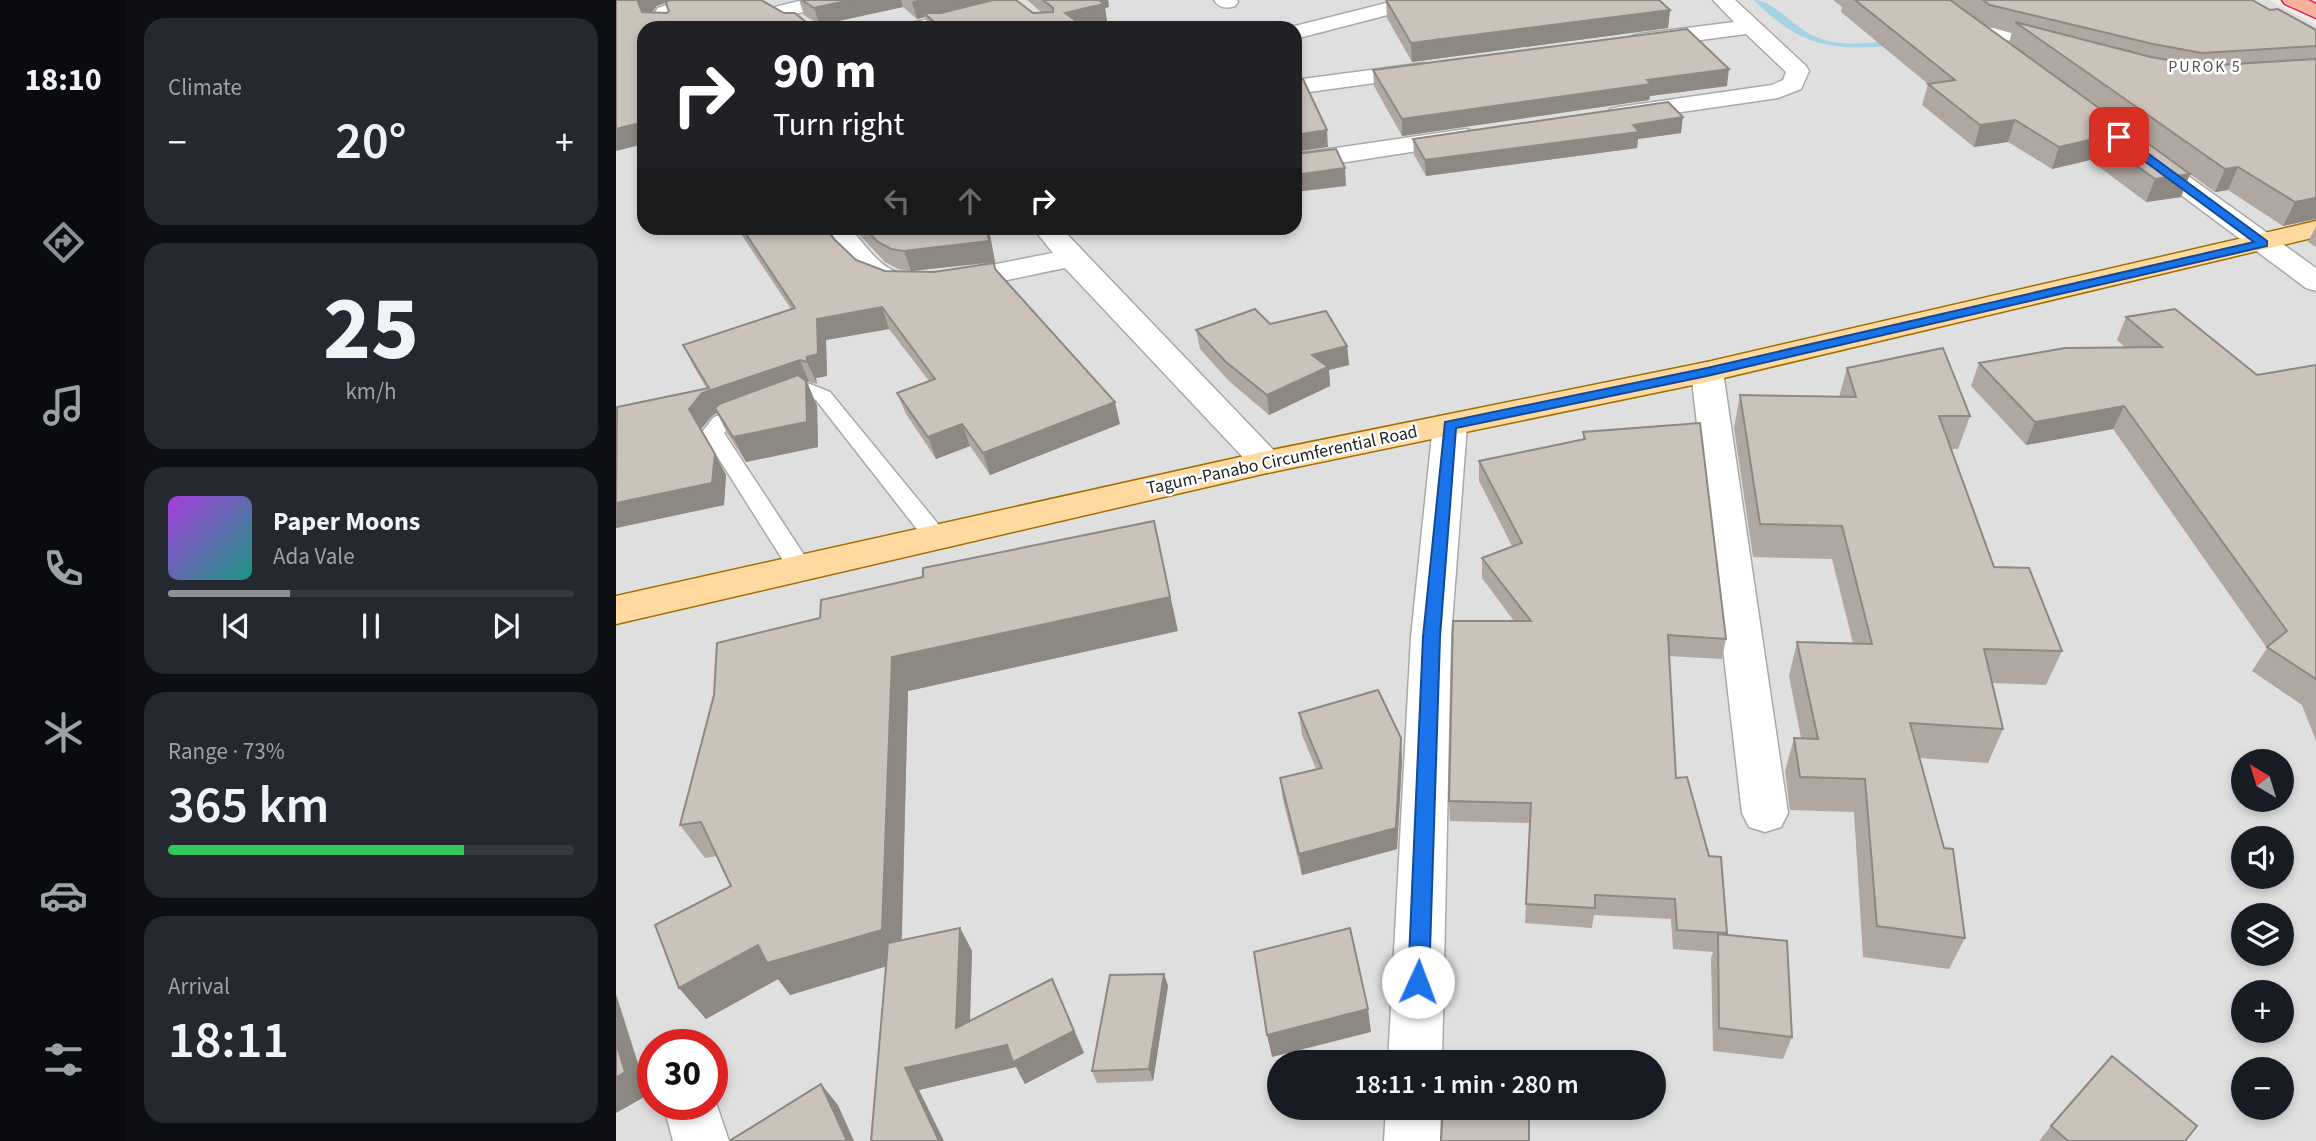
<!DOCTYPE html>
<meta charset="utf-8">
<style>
:root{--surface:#171b24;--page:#242831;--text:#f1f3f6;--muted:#9ea1a6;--line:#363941;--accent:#8c9099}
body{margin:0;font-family:"Source Sans 3",sans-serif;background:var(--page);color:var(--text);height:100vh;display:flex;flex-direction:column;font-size:26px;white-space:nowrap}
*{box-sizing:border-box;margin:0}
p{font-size:23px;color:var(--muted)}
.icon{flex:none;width:38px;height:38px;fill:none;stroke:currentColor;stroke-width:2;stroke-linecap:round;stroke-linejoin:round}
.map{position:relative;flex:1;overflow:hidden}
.panel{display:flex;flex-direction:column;gap:18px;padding:18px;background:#0d0f14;width:490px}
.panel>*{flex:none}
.banner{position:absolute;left:21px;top:21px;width:665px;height:214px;border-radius:21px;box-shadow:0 4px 10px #0003;background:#202124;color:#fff;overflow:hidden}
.needle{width:46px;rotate:322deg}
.controls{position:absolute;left:1615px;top:749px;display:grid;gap:14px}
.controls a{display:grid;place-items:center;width:63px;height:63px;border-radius:50%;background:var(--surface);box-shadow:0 4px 10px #0003;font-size:35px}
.speed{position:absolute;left:21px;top:1029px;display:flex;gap:14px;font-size:35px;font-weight:700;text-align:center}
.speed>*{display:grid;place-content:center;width:91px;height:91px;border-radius:50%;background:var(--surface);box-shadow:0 4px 10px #0003;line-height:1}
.speed .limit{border:10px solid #d22;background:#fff;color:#111}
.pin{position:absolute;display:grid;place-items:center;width:60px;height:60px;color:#fff;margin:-30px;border-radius:14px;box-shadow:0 4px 10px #0006}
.me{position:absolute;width:77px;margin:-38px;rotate:2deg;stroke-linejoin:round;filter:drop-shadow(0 0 5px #0008)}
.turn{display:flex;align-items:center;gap:24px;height:147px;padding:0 21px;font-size:32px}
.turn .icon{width:91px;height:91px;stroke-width:2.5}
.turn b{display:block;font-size:49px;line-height:60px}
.lanes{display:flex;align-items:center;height:66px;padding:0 21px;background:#0003;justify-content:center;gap:35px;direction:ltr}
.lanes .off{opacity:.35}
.big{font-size:52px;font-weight:600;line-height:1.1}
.panel .tile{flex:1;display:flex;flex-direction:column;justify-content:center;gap:10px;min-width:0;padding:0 24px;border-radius:21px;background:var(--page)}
.panel .dial{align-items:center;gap:0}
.dial b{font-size:91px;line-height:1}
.song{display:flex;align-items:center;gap:21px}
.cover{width:84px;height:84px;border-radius:10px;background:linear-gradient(135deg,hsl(280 70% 55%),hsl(170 70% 35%))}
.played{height:7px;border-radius:4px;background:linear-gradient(90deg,var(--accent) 30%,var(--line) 30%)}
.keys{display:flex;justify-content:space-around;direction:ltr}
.heat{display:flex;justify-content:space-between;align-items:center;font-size:38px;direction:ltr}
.charge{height:10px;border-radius:5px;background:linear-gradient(90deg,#34c759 73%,var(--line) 0)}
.trip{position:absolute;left:651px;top:1050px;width:399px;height:70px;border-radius:35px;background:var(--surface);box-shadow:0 4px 10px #0003;font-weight:600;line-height:70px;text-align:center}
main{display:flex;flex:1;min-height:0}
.tab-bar{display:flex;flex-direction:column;width:126px;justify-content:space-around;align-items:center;background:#090b0e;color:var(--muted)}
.tab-bar .icon{width:49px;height:49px}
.tab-bar .current{color:var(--accent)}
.tab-bar b{font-size:32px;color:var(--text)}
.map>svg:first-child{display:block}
.residential{fill:#e0dfdf;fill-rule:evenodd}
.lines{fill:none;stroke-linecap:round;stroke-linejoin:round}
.stream{fill:#a6d3e3;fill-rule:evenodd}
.service-casing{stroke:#a9a9a9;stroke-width:3}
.minor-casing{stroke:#a9a9a9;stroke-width:3}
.primary-casing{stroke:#9f7000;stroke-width:3}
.trunk-casing{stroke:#e91c5c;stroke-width:3}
.service{fill:#fff;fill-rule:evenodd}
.minor{fill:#fff;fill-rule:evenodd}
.primary{fill:#ffd9a0;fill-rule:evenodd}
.trunk{fill:#f6b29d;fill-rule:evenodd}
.wall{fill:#afa7a0;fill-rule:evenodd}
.shaded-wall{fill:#8e8882}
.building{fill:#cbc2ba;stroke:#8e8882;stroke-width:2}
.route{fill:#1a73e8;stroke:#114b97;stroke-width:2}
.labels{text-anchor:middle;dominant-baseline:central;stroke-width:5;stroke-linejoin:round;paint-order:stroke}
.far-neighbourhood-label{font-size:16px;letter-spacing:2px;fill:#555;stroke:#fff}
.street-label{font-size:18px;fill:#222;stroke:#fff}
</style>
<main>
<nav class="tab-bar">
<b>18:10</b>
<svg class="icon current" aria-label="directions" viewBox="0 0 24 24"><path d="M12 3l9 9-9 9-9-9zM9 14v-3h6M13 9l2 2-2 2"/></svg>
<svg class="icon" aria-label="music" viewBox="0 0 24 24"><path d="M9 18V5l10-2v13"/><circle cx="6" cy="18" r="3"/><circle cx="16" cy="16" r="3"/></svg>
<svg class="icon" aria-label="phone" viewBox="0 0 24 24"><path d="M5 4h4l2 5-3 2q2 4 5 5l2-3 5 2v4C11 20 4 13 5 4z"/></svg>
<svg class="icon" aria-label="climate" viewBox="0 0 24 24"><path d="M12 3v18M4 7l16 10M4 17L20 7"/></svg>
<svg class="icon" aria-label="car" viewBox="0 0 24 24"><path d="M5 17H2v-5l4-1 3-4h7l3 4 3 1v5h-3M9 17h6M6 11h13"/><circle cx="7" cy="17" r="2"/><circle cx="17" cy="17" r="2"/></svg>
<svg class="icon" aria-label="filters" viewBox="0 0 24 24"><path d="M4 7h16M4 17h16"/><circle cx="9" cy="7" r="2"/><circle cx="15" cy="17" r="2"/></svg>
</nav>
<section class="panel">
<div class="tile"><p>Climate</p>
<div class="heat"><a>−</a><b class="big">20°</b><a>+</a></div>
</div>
<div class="tile dial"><b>25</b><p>km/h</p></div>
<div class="tile">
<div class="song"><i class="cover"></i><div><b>Paper Moons</b><p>Ada Vale</p></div></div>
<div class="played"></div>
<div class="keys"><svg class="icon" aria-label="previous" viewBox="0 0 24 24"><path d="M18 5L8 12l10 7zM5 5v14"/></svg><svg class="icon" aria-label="pause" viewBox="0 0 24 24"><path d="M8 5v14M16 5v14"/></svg><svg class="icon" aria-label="next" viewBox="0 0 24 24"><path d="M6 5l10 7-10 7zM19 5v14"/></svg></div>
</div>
<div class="tile"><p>Range · 73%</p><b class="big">365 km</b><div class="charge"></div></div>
<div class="tile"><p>Arrival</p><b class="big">18:11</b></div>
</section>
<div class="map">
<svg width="1700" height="1141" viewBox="0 0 1700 1141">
<rect width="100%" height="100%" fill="#f2efe8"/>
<path class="residential" d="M0 0H1653L1700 25V1141H0ZM28 28H679V228H28ZM1628 761H1666V800H1628ZM1628 838H1666V877H1628ZM1628 915H1666V954H1628ZM1628 992H1666V1031H1628ZM37 1045H96V1104H37ZM663 1062H1038V1108H663ZM1628 1069H1666V1108H1628Z"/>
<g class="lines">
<path class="stream" d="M1138 0C1157 0 1179 28 1198 36 1225 49 1258 42 1286 39L1291 42 1286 45C1220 51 1187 50 1138 0Z"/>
<defs>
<g id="service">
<polygon points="1358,27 1377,28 1432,43 1434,46 1427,50 1376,36 1353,34 1351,31"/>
<polygon points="194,384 214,392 327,530 331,536 327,542 319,544 311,542 200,400 193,397 114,427 108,433 196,567 193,573 184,575 175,573 86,432 98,417"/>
</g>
<g id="minor">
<polygon points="64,0 94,0 91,4 57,16 54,21 58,28 36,28 32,21 42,8"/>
<polygon points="187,0 224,0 221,4 162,18 155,16 151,12 155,8"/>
<path d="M598 0H621L622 2 619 6C610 9 603 8 598 0Z"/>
<polygon points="782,0 817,0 814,4 679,39 679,28 671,28"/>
<polygon points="1097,0 1119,0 1190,66 1193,71 1185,89 1162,98 1003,121 994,119 991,114 994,109 1003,107 1156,85 1167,80 1170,72 1130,34 1024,48 1016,46 1013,41 1016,36 1024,34 1118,22"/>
<polygon points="363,8 371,9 374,14 371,19 331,28 292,28 295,23"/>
<polygon points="808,63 816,65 819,70 816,75 679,94 679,80"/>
<polygon points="850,129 859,132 863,137 859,142 679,170 679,154"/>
<polygon points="1527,147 1536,150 1700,268 1700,291 1690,288 1518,160 1514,155 1518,150"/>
<path d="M206 228H234C247 242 262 266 281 272 311 281 403 259 437 253L417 228H445L669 462 663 470 651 473 639 470 449 268C400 277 302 305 257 283 236 273 219 247 206 228Z"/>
<polygon points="1091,362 1102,365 1107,372 1172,813 1165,827 1149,832 1133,827 1126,813 1075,372 1080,365"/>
<polygon points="834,415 846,418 851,425 835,637 826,1062 772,1062 795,637 817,425 822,418"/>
<polygon points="96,1091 113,1141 57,1141 49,1111 52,1104 96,1104"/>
<polygon points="770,1108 825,1108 824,1141 768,1141"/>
</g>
<polygon id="primary" points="1700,221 1700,237 1091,382 651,473 0,624 0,596 651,451 1091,362"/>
<polygon id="trunk" points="1666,0 1692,0 1700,4 1700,18 1669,4"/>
</defs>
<use href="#service" class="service-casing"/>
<use href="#minor" class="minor-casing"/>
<use href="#primary" class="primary-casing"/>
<use href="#trunk" class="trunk-casing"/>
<use href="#service" class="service"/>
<use href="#minor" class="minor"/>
<use href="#primary" class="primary"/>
<use href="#trunk" class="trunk"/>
</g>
<g class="wall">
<polygon points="183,0 400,0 417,13 425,12 411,0 492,0 493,7 489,8 491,21 468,27 470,28 313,28 309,17 301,19 287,7 204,25 188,15"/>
<polygon points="770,0 1054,10 1052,28 796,62 771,18"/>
<path d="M1217 0H1636L1654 10 1700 30V219L1667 226 1612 190 1599 192 1438 76 1574 174 1565 197 1530 202 1474 160 1436 169 1392 142 1358 147 1306 105 1312 84 1225 12 1226 7ZM1368 25 1396 32 1393 43Z"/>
<polygon points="757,70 1111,86 1034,96 1033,100 786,136 758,86"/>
<polygon points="1065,133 1022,139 1021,148 810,176 798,155 797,139"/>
<polygon points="1700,226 1700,247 1692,242"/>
<polygon points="121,228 209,228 219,240 240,260 269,271 318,272 379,269 504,424 374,475 354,446 320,459 290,414 281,393 313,381 273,329 210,340 211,376 200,378 201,384 193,382 191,382 201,406 202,447 130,462 111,433 101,413 97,415 85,429 110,475 108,505 0,528 0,410 91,389 78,367 67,345 175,309"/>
<polygon points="237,228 397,228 374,235 379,262 295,271 282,269 269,262"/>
<polygon points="1510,317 1641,375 1700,365 1700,741 1686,705 1636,671 1651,648 1497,429 1410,445 1355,386 1363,363 1509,347 1501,340"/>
<polygon points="654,324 731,346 733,365 713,370 714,386 653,415 613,381 584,349 580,330"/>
<polygon points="1231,368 1354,416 1342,449 1335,449 1378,567 1446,651 1430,685 1376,683 1387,729 1372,763 1303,758 1349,938 1333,969 1247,957 1238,812 1174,810 1169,771 1178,738 1185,738 1173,676 1181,642 1237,643 1216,559 1137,557 1118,428 1124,395 1223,397"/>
<polygon points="967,432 1110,639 1106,659 1053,656 1060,778 1111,933 1111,935 1176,1037 1167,1059 1097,1051 1095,958 1097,952 1057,949 1055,919 978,915 976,928 909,923 914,823 834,821 833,801 898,621 866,578 866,558 896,546 863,481 863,461 967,440"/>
<polygon points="562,631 292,691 286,940 344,928 356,951 354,1021 446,1002 468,1053 409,1084 400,1067 303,1090 255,1141 270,966 174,995 162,979 90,1019 63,988 115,886 101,856 89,858 64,825 98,695"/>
<polygon points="683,713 786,760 781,849 686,875 667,800 664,778 700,769 686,735"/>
<polygon points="548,974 552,986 537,1081 481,1083 476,1071"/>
<polygon points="1435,1126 1569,1141 1423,1141"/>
</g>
<g class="shaded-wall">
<polygon points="24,0 57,0 41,6 30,19 22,2"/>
<polygon points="234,0 285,0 287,7 204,25 198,8"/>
<polygon points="302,0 380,0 312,16 308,13 309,17 301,19 296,2"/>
<polygon points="475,0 492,0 493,7 489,8 491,21 463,28 449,13"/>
<polygon points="1054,10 1052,28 796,62 795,43"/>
<polygon points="1113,69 1111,86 1034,96 1033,100 786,136 786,119 1031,80"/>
<polygon points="1067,117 1065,133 1022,139 1021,148 810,176 809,160"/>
<polygon points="1399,120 1392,142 1358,147 1364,125"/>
<polygon points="28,122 28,144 0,151 0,129"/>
<polygon points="711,130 712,147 679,152 679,135"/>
<polygon points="1482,138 1474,160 1436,169 1443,147"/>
<polygon points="1622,167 1612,190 1599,192 1609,169"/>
<polygon points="729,168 730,186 679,192 679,175"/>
<polygon points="1574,174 1565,197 1530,202 1539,179"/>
<polygon points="1700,198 1700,219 1667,226 1679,202"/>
<polygon points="370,228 397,228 374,235 379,262 295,271 288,251"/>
<polygon points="471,228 492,228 473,234"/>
<polygon points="266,307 273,329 210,340 211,376 200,378 201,384 191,362 191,357 201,319"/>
<polygon points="731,346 733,365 713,370 714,386 653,415 651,395 696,355"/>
<polygon points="184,360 193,382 191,382 201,406 202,447 130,462 117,437 99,408 101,413 97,415 84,430 73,409 86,393"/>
<polygon points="499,402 504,424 374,475 367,453"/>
<polygon points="1508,406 1497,429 1410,445 1419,422"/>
<polygon points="346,424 354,446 320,459 312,437"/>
<polygon points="99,454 110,475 108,505 0,528 0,503"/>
<polygon points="538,521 562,631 292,691 285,962 174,995 162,979 90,1019 63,988 276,657"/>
<polygon points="785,738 786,760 781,849 686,875 683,854"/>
<polygon points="344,928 356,951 353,1050 340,1028"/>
<polygon points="548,974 552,986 537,1081 533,1069"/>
<polygon points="436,979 468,1053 409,1084 400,1067 303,1090 328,1141 323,1141 289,1068"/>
<polygon points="0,994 32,1095 0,1113"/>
<polygon points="752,1009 755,1032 656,1057 651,1035"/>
<polygon points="205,1084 222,1105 238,1141 231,1141"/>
</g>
<g class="building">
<polygon points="0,0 24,0 22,2 26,12 51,13 53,11 50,4 51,1 54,0 145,0 168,13 179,13 197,28 28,28 28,122 0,129"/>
<polygon points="186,0 234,0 198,8"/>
<polygon points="377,0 400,0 417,13 437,12 437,8 427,0 483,0 488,4 449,13 470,28 325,28 308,13 325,13"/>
<polygon points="770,0 1043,0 1054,10 795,43"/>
<polygon points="1239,0 1334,0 1574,174 1539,179 1482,138 1443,147 1399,120 1364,125 1312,84 1339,80"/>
<polygon points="1367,0 1636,0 1654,10 1662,9 1700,30 1700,46 1586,53 1537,44 1374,5"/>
<polygon points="1399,22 1535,57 1585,66 1700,59 1700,198 1679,202 1622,167 1609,169"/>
<polygon points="1071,29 1113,69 1031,80 1035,84 786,119 757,70"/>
<polygon points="679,79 687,79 711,130 679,135"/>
<polygon points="1052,102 1067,117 1017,125 1023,132 809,160 797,139"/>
<polygon points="720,149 729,168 679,175 679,154"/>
<polygon points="126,228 209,228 219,240 240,260 269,271 318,272 378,263 379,269 499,402 367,453 346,424 312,437 281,393 319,379 266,307 201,319 202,354 191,357 191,362 184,360 86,393 73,409 99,454 96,483 0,503 1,407 93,388 67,345 179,308"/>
<polygon points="248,228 370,228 373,241 288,251 275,249 262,242"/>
<polygon points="639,309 654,324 710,311 731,346 696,355 712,367 651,395 610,362 580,330"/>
<polygon points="1559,309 1641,375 1700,365 1700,679 1651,647 1671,631 1508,406 1419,422 1363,363 1449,348 1546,347 1510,317"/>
<polygon points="1327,348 1354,416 1323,416 1378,567 1413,568 1446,651 1368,649 1387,729 1294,723 1328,848 1337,849 1349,938 1261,926 1249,779 1184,777 1178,738 1202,739 1181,642 1256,644 1226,526 1144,524 1124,395 1240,397 1231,368"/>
<polygon points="182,375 190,381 191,422 117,437 99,408 103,404"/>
<polygon points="1084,423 1110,639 1052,635 1060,778 1071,777 1093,856 1105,857 1111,933 1061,930 1059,899 979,895 979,908 910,904 915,803 833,801 837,621 915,621 866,558 906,543 863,461 969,439 967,432"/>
<polygon points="538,521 554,597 276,657 266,930 151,963 142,945 63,988 39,925 115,886 85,822 64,825 98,695 101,643 204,618 205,600 307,577 307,568"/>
<polygon points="762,690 785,738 780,828 683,854 664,778 706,768 683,713"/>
<polygon points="344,928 340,1028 436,979 458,1031 397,1062 391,1045 289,1068 323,1141 255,1141 272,943"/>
<polygon points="734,928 752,1009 651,1035 638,952"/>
<polygon points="1102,934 1171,941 1176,1037 1103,1028"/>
<polygon points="548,974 533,1069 476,1071 494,975"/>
<polygon points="0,1042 9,1072 0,1078"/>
<polygon points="830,1055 914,1057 914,1062 829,1062"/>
<polygon points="1496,1056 1581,1126 1569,1141 1452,1141 1435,1126"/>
<polygon points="205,1084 231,1141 116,1141 115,1140"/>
<polygon points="827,1108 913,1108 913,1141 825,1141"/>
</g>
<polygon class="route" points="1500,135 1507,135 1651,241 1651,246 1091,376 840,428 824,637 813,982 810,989 802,992 795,989 792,982 807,637 829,422 1091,368 1638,242 1500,140"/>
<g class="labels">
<g class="far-neighbourhood-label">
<text x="1589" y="67">PUROK 5</text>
</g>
<g class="street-label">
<text transform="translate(666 460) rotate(-12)">Tagum-Panabo Circumferential Road</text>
</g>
</g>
</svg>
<div class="controls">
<a><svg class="needle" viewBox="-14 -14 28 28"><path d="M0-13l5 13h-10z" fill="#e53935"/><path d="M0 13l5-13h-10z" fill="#9ea1a6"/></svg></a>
<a><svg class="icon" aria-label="sound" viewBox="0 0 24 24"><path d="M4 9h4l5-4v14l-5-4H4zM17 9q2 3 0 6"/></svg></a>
<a><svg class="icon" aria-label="layers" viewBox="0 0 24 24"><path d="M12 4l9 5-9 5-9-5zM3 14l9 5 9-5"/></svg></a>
<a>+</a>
<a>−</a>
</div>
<div class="speed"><div class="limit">30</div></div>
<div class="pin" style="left:1503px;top:137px;background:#d93025"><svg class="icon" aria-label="arrive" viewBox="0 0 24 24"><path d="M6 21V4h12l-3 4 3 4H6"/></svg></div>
<svg class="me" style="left:802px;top:982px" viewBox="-20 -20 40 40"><circle r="19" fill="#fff"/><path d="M0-13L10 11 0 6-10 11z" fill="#1a73e8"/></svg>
<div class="trip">18:11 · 1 min · 280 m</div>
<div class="banner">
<div class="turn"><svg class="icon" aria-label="right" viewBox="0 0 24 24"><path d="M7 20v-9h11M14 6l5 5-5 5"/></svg><div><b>90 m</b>Turn right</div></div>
<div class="lanes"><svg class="icon off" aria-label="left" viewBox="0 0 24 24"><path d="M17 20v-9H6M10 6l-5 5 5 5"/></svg><svg class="icon off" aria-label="ahead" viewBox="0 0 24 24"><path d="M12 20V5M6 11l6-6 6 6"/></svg><svg class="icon" aria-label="right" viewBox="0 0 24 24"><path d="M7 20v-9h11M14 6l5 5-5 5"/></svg></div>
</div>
</div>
</main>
